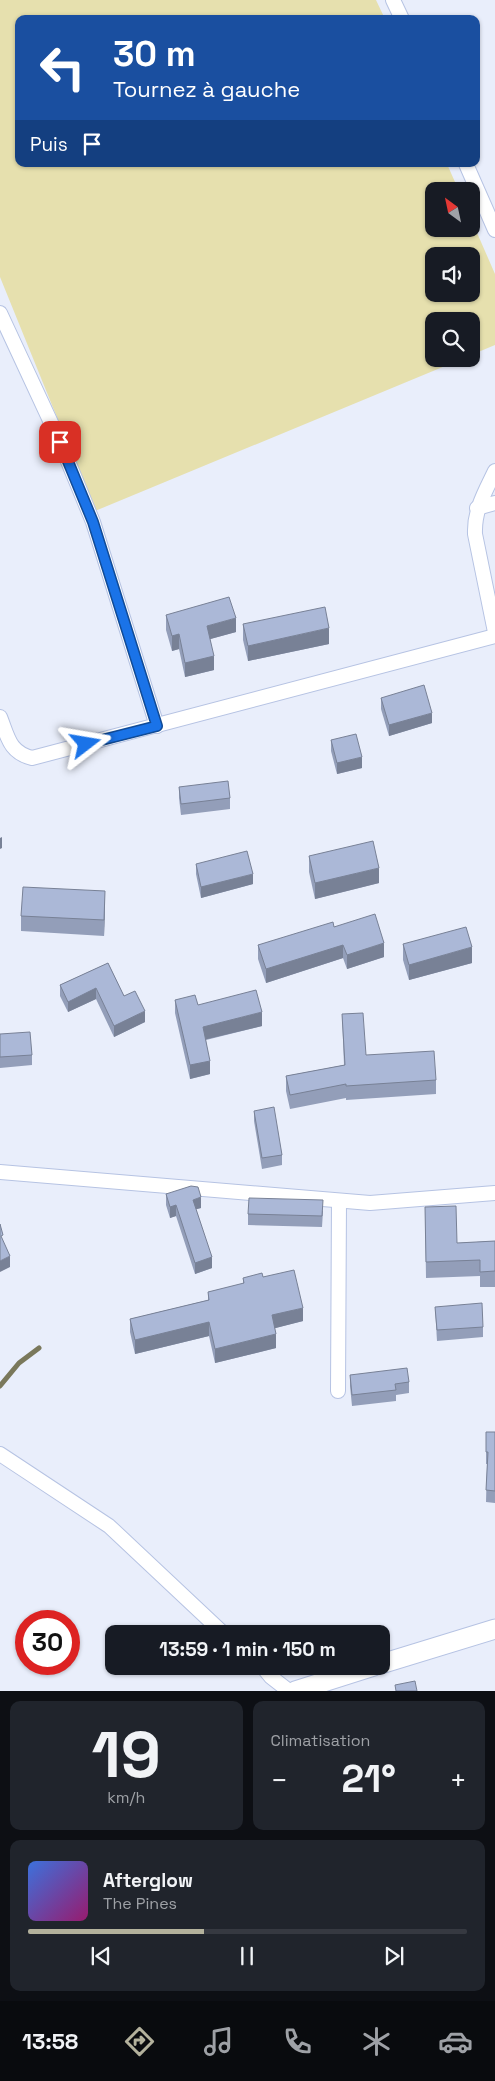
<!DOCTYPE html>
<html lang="fr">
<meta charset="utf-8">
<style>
:root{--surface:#171b24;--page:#20242c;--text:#f1f3f6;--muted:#9ea1a6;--line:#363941;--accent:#b3b19c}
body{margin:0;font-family:"Space Grotesk",sans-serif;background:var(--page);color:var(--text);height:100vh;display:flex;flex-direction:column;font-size:19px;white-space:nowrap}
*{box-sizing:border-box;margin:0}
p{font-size:16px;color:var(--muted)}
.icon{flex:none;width:28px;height:28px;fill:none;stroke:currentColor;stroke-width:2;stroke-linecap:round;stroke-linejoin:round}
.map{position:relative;height:1691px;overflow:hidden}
.details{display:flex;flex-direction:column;gap:10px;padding:10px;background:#0d0f14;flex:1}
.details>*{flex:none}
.banner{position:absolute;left:15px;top:15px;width:465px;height:152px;border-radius:10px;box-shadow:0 1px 4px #0004;background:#1a4fa0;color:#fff;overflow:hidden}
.needle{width:32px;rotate:327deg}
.tools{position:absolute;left:425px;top:182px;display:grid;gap:10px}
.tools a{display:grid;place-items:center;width:55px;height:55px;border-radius:10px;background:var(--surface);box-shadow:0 1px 4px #0004;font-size:25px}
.speed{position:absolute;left:15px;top:1610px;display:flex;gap:10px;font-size:25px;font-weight:700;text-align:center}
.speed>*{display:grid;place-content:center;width:65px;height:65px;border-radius:50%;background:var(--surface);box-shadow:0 1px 4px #0004;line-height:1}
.speed .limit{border:8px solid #d22;background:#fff;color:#111}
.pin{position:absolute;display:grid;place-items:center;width:42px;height:42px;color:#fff;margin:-21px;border-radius:10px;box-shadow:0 2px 8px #0006}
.me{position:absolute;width:55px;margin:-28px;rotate:76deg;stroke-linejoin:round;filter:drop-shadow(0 0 4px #0008)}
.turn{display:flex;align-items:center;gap:18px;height:105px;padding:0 15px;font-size:22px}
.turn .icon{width:65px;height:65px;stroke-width:2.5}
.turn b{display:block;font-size:35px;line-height:42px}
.then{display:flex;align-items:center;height:48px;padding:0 15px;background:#0003;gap:10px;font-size:19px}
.big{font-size:38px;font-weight:700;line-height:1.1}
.details .widget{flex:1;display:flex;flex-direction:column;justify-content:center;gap:8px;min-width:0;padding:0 18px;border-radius:10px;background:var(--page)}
.details .dial{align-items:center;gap:0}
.dial b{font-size:65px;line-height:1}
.song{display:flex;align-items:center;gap:15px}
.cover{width:60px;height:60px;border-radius:8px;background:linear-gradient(135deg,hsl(220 70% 55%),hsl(320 70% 35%))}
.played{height:5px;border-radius:2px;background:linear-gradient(90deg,var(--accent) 40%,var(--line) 40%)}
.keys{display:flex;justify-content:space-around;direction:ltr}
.heat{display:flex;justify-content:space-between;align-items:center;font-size:28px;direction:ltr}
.details .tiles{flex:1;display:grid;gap:10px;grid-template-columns:1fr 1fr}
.widget:last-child{grid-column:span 2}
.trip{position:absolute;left:105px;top:1625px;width:285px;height:50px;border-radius:10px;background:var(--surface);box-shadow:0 1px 4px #0004;font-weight:700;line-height:50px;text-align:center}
.tabs{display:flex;height:80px;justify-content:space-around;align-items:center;background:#090b0e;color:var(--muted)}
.tabs .icon{width:35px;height:35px}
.tabs .selected{color:var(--accent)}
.tabs b{font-size:22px;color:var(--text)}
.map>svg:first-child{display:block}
.green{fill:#e6e0ae;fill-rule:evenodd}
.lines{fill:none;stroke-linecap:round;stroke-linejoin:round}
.stream{stroke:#7a785b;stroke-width:5}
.street-casing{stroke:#b6c3e3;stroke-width:16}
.secondary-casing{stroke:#b6c3e3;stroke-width:21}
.street{stroke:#fff;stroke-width:14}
.secondary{stroke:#fff;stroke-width:19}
.wall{fill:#939eb9}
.shaded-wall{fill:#788196}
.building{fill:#abb8d7;stroke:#788196}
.route-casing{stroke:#114b97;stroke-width:12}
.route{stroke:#1a73e8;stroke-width:9}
</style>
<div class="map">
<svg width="495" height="1691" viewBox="0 0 495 1691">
<rect width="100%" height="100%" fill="#e9eefb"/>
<path class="green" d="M0 0H376L385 19H19V164H447L459 191H434V229H471V219L495 274V345L471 355V321H434V359H462L95 511 0 277ZM434 256H471V294H434Z"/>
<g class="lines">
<polyline class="stream" points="0,1386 19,1363 39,1348"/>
<defs>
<g id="street">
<polyline points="393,0 402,19"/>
<polyline points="466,164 495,230"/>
<polyline points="0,313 60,442 93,522 157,726"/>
<path d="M495 471C485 492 474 510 475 534L495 632"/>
<polyline points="477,508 495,503"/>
<path d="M0 717C8 737 9 752 32 758L495 636"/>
<polyline points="0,1172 370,1203 495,1193"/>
<polyline points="338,1391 339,1201"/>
<polyline points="0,1454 109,1526 224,1634"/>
<polyline points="262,1666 271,1677 289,1691"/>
</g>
<g id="secondary">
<polyline points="381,1664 495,1629"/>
<polyline points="295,1691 374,1666"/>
</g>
</defs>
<use href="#street" class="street-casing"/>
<use href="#secondary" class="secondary-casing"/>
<use href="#street" class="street"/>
<use href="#secondary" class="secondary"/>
</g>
<g class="wall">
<polygon points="166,615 236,632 210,639 214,670 185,677 179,649 172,651 166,630"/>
<polygon points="243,624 329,644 248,661 243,640"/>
<polygon points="381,698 432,723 389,736 381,709"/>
<polygon points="331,740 362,768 337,774 331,751"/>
<polygon points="179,787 230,798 230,809 181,815 179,798"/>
<polygon points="309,856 379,883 315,899 309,872"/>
<polygon points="196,864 253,884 201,898 196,874"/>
<polygon points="105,907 104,936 21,931 21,916"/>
<polygon points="334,927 384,957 347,969 343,958 266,983 258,959 258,945"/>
<polygon points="403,944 472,963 409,980 403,960"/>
<polygon points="108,963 124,996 145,1022 114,1037 96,999 68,1012 60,996 60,985"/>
<polygon points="175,1000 198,1005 262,1026 206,1040 210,1074 190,1079 175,1013"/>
<polygon points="342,1014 366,1055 436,1080 436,1094 346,1100 346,1098 290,1109 286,1091 286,1076 344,1065"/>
<polygon points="0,1034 32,1055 32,1065 0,1068"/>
<polygon points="254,1111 282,1155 282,1165 262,1169 254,1121"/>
<polygon points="166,1194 201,1208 196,1209 212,1268 195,1274 176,1216 170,1218 166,1205"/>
<polygon points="425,1207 457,1243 495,1241 495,1287 480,1287 480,1276 426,1278"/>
<polygon points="323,1211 322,1227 248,1225 248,1214"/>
<polygon points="263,1277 303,1321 275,1328 276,1348 215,1363 209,1336 135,1354 130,1332 130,1319 208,1300 208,1292 243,1284 243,1278"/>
<polygon points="435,1307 483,1327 483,1337 437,1341"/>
<polygon points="350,1375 409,1382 409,1393 396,1395 396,1401 352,1406 350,1386"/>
<polygon points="486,1432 495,1432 495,1503 486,1502 487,1464 486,1464"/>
</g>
<g class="shaded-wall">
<polygon points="236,618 236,632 207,640 207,626"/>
<polygon points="329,628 329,644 248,661 248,646"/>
<polygon points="179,634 179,649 172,651 172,636"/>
<polygon points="214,656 214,670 185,677 185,663"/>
<polygon points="432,713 432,723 389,736 389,725"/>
<polygon points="362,757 362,768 337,774 337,763"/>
<polygon points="2,837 2,848 0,849 0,838"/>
<polygon points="379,868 379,883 315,899 315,883"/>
<polygon points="253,874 253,884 201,898 201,887"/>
<polygon points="105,891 105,907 104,936 104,920"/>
<polygon points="384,943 384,957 347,969 347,955"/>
<polygon points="343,945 343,958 266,983 266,969"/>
<polygon points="472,947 472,963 409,980 409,965"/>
<polygon points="96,988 96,999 68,1012 68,1002"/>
<polygon points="145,1011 145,1022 114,1037 114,1026"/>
<polygon points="262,1012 262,1026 203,1040 203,1027"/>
<polygon points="210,1061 210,1074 190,1079 190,1065"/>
<polygon points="201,1197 201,1208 193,1210 193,1200"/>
<polygon points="176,1205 176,1216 170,1218 170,1207"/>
<polygon points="10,1256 10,1267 0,1272 0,1261"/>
<polygon points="212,1257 212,1268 195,1274 195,1263"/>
<polygon points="303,1308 303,1321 272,1329 272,1315"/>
<polygon points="209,1322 209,1336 135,1354 135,1340"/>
<polygon points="276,1334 276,1348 215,1363 215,1349"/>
</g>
<g class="building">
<polygon points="229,597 236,618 207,626 214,656 185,663 179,634 172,636 166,615"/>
<polygon points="325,607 329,628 248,646 243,624"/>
<polygon points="424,685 432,713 389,725 381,698"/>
<polygon points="356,734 362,757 337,763 331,740"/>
<polygon points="228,781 230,798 181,804 179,787"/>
<polygon points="373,841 379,868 315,883 309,856"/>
<polygon points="247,851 253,874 201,887 196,864"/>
<polygon points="23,887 105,891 104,920 21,916"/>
<polygon points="375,914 384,943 347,955 343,945 266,969 258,945 333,922 334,927"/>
<polygon points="466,927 472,947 409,965 403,944"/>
<polygon points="108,963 124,996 135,991 145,1011 114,1026 96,988 68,1002 60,985"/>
<polygon points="256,990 262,1012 203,1027 210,1061 190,1065 175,1000 195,995 198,1005"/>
<polygon points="363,1013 366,1055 434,1051 436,1080 346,1086 346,1084 290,1095 286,1076 345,1065 342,1014"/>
<polygon points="30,1032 32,1055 0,1057 0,1034"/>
<polygon points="274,1107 282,1155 262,1158 254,1111"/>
<polygon points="191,1186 198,1187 201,1197 193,1200 212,1257 195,1263 176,1205 170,1207 166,1194"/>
<polygon points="249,1198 323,1200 322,1216 248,1214"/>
<polygon points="456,1206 457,1243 495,1241 495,1271 480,1272 480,1260 426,1262 425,1207"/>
<polygon points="0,1224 3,1235 1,1236 10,1256 0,1261"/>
<polygon points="294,1270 303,1308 272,1315 276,1334 215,1349 209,1322 135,1340 130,1319 209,1300 208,1292 244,1283 243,1278 262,1273 263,1277"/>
<polygon points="482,1303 483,1327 437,1330 435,1307"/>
<polygon points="407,1368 409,1382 395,1384 396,1390 352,1395 350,1375"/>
<polygon points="486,1432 495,1432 495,1491 486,1490 488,1452 486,1452"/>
<polygon points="415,1681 417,1691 396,1691 395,1685"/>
</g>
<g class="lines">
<defs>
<polyline id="route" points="60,442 93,522 157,726 86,744"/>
</defs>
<use href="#route" class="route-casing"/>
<use href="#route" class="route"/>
</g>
</svg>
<div class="tools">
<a><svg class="needle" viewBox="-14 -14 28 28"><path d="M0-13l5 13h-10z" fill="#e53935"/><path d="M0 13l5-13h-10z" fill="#9ea1a6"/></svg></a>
<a><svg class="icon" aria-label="sound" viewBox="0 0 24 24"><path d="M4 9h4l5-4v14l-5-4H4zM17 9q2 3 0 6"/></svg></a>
<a><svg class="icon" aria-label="search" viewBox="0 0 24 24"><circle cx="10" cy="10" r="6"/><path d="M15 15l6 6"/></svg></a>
</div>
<div class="speed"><div class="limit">30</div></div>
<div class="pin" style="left:60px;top:442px;background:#d93025"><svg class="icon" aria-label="arrive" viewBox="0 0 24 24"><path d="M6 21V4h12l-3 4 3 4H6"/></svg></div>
<svg class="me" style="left:86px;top:744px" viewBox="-20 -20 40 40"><path d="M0-17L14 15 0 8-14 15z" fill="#1a73e8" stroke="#fff" stroke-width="4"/></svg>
<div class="trip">13:59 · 1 min · 150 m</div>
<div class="banner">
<div class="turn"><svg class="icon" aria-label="left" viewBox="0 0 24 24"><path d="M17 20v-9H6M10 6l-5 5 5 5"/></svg><div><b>30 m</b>Tournez à gauche</div></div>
<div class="then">Puis<svg class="icon" aria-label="arrive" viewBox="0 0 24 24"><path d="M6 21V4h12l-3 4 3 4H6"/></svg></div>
</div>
</div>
<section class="details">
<div class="tiles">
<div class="widget dial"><b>19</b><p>km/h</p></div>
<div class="widget"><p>Climatisation</p>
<div class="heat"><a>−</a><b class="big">21°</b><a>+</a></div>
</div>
<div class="widget">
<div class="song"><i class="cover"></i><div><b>Afterglow</b><p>The Pines</p></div></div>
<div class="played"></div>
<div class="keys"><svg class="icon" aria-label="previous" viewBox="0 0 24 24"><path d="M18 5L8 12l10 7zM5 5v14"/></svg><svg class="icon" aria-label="pause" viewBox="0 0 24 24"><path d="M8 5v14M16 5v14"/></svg><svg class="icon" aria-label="next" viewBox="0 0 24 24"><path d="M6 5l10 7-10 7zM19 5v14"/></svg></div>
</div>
</div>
</section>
<nav class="tabs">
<b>13:58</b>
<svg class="icon selected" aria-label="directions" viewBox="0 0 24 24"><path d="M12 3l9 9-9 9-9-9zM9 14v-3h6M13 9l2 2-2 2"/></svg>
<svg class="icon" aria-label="music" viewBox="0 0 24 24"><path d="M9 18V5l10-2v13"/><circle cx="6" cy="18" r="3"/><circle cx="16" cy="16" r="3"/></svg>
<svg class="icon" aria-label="phone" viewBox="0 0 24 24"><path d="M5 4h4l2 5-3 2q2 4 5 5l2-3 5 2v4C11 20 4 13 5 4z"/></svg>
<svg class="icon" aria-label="climate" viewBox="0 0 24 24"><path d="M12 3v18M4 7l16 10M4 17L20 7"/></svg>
<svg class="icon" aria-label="car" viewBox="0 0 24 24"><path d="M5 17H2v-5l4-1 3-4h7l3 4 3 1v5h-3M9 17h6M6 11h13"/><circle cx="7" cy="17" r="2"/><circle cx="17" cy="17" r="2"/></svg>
</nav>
